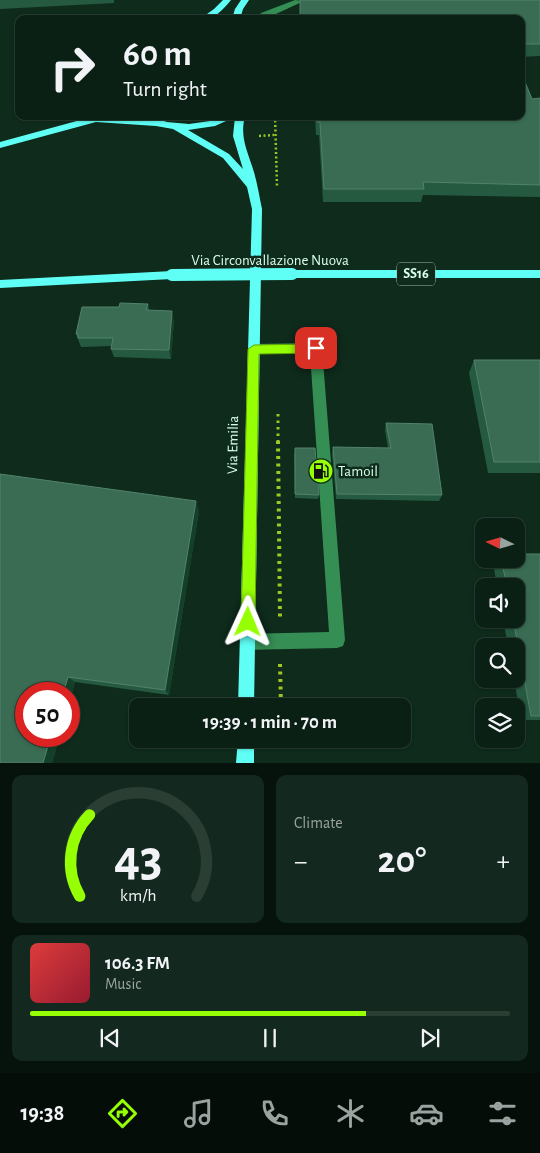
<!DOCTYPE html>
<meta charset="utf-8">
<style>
:root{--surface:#0a2015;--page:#13281e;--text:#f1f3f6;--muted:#99a3a0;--line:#2a3e34;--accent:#97ff04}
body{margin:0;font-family:"Alegreya Sans",sans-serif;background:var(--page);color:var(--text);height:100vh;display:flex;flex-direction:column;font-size:19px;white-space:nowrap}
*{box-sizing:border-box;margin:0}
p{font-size:16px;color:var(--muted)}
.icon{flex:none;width:28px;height:28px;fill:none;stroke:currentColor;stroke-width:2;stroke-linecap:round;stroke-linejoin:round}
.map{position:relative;height:763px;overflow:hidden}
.sheet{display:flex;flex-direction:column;gap:12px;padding:12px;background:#06120c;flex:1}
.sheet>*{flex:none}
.top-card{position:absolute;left:15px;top:15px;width:510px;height:105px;border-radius:10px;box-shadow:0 1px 4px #0004,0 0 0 1px var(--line);background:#0a2015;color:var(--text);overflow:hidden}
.needle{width:32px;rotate:275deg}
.controls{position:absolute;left:475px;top:518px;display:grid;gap:10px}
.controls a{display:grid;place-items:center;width:50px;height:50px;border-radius:10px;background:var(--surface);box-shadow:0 1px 4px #0004,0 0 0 1px var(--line);font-size:25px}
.speed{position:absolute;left:15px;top:682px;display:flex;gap:10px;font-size:25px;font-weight:700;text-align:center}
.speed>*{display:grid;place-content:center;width:65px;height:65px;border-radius:50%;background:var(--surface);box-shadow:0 1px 4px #0004,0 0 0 1px var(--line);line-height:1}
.speed .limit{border:8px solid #d22;background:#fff;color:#111}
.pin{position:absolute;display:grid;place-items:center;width:42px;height:42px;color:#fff;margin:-21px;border-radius:10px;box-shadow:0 2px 8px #0006}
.me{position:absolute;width:55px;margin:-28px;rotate:1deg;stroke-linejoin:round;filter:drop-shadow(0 0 4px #0008)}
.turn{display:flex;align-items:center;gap:18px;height:105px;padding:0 25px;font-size:22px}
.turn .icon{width:65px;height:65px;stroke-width:2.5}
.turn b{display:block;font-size:35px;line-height:42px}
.big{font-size:38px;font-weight:700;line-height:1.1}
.sheet .card{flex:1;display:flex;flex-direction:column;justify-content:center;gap:8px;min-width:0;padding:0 18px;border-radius:10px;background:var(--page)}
.sheet .dial{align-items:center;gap:0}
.dial svg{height:130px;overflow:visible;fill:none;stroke:var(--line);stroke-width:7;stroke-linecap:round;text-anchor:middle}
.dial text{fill:var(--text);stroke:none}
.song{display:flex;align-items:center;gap:15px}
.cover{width:60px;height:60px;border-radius:8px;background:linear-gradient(135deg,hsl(0 70% 55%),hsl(350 70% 35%))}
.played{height:5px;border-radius:2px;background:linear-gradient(90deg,var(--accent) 70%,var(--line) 70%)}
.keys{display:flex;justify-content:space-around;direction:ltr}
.heat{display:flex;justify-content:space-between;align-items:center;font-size:28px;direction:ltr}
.sheet .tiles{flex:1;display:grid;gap:12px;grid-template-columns:1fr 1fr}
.card:last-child{grid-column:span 2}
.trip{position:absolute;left:129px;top:698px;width:282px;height:50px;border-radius:10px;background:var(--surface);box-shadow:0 1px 4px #0004,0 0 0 1px var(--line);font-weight:700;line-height:50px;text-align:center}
.dock{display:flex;height:80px;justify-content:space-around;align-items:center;background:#040d08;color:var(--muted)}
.dock .icon{width:35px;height:35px}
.dock .active{color:var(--accent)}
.dock b{font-size:22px;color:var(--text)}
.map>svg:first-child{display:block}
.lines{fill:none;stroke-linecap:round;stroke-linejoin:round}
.path-far2{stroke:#9dc724;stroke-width:2.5;stroke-dasharray:2 2.5;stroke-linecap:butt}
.path-far1{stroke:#9dc724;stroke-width:3;stroke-dasharray:2.5 4;stroke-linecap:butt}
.path{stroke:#9dc724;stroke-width:4;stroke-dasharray:3 4.5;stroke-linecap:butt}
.minor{fill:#358e54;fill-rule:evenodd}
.major{fill:#5ffff6;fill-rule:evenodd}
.major-bridge{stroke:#5ffff6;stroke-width:12}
.wall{fill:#255a41}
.shaded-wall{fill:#14402a}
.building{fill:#396c53;stroke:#52836a}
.route{fill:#97ff04;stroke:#62a603}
.labels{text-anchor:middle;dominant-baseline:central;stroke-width:5;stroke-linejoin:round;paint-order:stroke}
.shield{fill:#0e2b1c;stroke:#9bbfac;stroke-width:1}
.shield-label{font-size:14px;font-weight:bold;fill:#d8ffe9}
.street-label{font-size:15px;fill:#d8ffe9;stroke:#0e2b1c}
.poi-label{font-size:15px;fill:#d8ffe9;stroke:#0e2b1c;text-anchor:start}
</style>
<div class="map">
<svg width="540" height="763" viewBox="0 0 540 763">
<rect width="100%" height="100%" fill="#0e2b1c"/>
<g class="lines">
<g class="path-far2">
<polyline points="275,116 277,186"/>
<polyline points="259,136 274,135"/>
</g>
<polyline class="path-far1" points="278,414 278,443"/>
<g class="path">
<polyline points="278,441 280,618"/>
<polyline points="280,664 281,706"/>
</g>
<g class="minor">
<polygon points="295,0 304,1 265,19 256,19 261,13"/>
<polygon points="316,343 320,345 322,348 345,640 343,646 337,648 248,650 242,648 240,642 242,636 248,634 329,632 310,353 254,354 250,352 248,349 250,346 254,344"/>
</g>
<g class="major">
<path d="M223 0H231C222 11 215 19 200 19L214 9Z"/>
<polygon points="241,0 249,0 243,9 240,19 232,19 235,9"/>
<path d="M95 116 142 119 148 116 167 122 189 124 210 121 223 116H245C240 135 246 148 252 166 257 180 259 195 262 209L254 706H238L252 209 247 187 223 158 173 129 156 126 96 122 0 148V142ZM235 117 233 136 243 169 229 154 188 130 215 126Z"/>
<polygon points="292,270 540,270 540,278 292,278 286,274"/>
<polygon points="172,271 178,275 172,279 0,288 0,280"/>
<polygon points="238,739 254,739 254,763 236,763"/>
</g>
<polyline class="major-bridge" points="172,275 292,274"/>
</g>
<g class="wall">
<polygon points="0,0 114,0 114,3 0,9"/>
<polygon points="300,0 540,0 540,56 521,57 521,19 300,19"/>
<polygon points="540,98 540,197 423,195 421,202 323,202 319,135 316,135 315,116 521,116 532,99"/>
<polygon points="148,304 149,310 174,320 171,359 114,357 111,349 112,346 81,347 76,334 119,307"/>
<polygon points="474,360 540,360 540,473 488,473 469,373"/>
<polygon points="386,423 442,495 439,501 336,499 332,453 333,447 388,448 385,430"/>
<polygon points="294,452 319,495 318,499 295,498"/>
<polygon points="199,511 169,695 75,682 69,704 69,694 26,736 60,736 52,763 0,763"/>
<polygon points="540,554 540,720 521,720 514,679 516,679 516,646 508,646 503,619 516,619 516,586 497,586 493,563 497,559 516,559"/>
</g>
<g class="shaded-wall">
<polygon points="172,311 174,320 171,359 169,350"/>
<polygon points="196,501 199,511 169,695 165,690"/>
<polygon points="68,677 75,682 69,704 69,694 63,694"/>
<polygon points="51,736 60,736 52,763 43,763"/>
</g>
<g class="building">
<polygon points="300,0 540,0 540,44 521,44 521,19 303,19 303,15 300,14"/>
<polygon points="521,72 532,99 540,98 540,185 423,182 424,189 324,189 320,122 317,122 316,116 521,116"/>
<polygon points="120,303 148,304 146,310 172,311 169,350 111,349 113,338 78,338 78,334 76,334 82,307 119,307"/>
<polygon points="474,360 540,360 540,462 494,462"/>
<polygon points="386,423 432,424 442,495 337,494 333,447 391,448"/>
<polygon points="295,448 315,448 319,495 295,494"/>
<polygon points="0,474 196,501 165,690 68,677 63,694 26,694 26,736 51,736 43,763 0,763"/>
<polygon points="516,554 540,554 540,716 531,716 513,619 516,619 516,586 507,586 501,559 516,559"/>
</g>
<polygon class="route" points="316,344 321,348 316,353 259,354 255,622 253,627 248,629 243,627 241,622 248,349 254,345"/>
<defs>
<symbol id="fuel-disc" viewBox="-11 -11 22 22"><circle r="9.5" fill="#97ff04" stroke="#0e2b1c"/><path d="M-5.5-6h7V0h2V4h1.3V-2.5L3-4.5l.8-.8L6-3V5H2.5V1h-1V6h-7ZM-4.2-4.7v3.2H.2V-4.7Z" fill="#111"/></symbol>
</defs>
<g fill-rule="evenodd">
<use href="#fuel-disc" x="307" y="457" width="28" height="28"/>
</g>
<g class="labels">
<rect class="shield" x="397" y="262.5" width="38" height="23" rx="4"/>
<g class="shield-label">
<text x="416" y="274">SS16</text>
</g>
<g class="street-label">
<text x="270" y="260">Via Circonvallazione Nuova</text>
<text transform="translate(233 445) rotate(-89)">Via Emilia</text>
</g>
<g class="poi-label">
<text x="338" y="471">Tamoil</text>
</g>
</g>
</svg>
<div class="controls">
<a><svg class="needle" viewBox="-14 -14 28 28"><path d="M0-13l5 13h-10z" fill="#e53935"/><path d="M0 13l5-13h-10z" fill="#99a3a0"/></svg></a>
<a><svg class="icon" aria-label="sound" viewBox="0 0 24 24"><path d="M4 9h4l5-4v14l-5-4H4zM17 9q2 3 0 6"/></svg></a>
<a><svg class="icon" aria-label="search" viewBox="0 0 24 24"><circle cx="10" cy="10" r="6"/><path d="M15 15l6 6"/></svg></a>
<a><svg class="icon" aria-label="layers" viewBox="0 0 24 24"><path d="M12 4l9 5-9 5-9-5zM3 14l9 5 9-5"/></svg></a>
</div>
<div class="speed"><div class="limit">50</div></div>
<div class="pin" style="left:316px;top:348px;background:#d93025"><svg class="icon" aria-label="arrive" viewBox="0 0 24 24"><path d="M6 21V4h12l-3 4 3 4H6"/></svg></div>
<svg class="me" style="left:248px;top:622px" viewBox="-20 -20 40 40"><path d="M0-17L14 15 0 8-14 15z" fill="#97ff04" stroke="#fff" stroke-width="4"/></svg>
<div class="trip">19:39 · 1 min · 70 m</div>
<div class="top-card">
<div class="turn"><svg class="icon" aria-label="right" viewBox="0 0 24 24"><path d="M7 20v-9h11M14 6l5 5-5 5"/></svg><div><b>60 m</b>Turn right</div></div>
</div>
</div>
<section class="sheet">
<div class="tiles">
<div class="card dial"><svg viewBox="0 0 100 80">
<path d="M14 69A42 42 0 1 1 86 69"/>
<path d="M14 69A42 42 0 0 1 20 19" stroke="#97ff04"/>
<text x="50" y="56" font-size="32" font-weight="700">43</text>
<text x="50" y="72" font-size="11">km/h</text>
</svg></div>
<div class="card"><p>Climate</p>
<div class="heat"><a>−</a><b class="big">20°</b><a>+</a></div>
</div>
<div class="card">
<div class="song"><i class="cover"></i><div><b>106.3 FM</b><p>Music</p></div></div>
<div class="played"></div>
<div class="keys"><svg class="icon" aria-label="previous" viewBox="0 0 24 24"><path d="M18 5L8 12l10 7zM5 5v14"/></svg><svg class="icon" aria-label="pause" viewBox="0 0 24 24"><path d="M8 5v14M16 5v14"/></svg><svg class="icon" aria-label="next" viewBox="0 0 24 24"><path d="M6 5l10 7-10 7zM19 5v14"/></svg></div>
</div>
</div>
</section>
<nav class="dock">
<b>19:38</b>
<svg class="icon active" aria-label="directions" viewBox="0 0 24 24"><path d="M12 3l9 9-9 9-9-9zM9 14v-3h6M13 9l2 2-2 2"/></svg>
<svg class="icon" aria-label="music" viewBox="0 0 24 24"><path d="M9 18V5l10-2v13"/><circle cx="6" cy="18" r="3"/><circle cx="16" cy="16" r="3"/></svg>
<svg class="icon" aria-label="phone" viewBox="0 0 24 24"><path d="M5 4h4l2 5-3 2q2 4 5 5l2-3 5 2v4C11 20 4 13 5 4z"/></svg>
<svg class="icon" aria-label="climate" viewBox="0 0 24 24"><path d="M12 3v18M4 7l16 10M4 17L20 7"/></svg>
<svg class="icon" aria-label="car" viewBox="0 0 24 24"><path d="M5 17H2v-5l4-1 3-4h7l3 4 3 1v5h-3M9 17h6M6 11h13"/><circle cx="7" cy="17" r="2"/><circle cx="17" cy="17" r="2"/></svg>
<svg class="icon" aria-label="filters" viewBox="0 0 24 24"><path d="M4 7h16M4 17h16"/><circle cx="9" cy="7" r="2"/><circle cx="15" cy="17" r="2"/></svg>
</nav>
